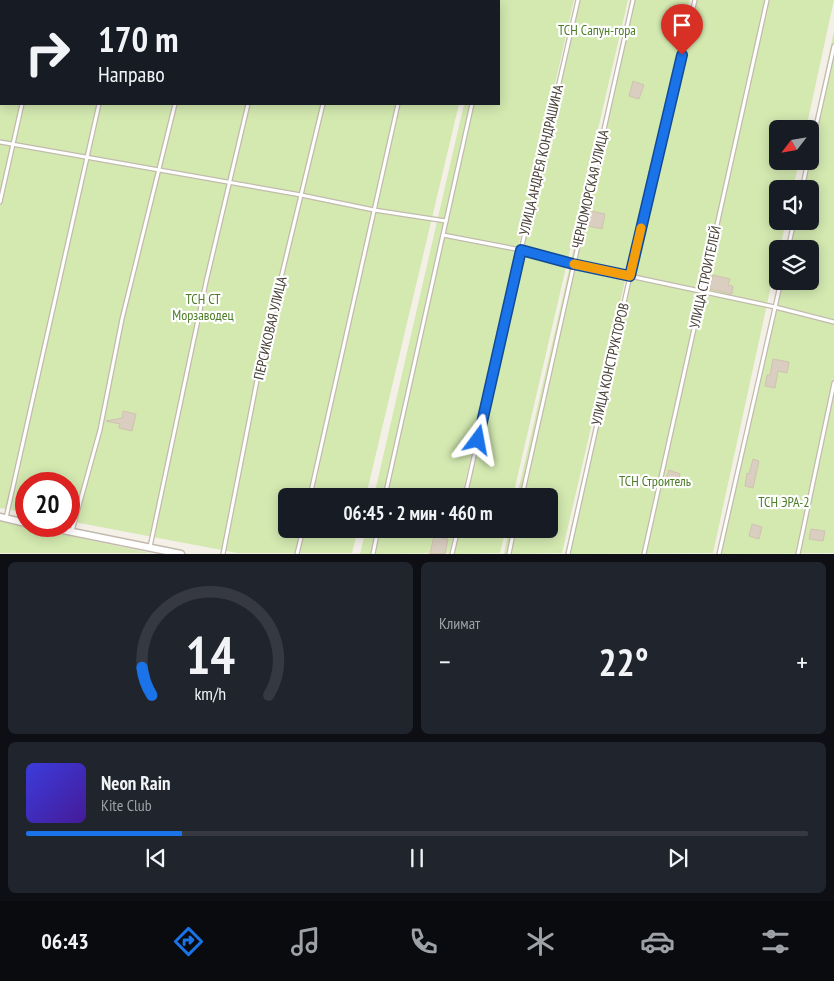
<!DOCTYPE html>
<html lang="ru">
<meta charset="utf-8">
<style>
:root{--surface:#171b24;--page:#20242c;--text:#f1f3f6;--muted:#9ea1a6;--line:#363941;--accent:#1a73e8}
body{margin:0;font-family:"PT Sans Narrow",sans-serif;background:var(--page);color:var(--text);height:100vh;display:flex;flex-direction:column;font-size:19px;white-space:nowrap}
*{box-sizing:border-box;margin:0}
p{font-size:16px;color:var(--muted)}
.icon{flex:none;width:28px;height:28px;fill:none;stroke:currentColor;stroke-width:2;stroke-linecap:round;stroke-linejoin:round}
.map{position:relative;height:554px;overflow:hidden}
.panel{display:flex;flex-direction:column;gap:8px;padding:8px;background:#0d0f14;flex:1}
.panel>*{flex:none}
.hud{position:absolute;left:0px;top:0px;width:500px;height:105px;box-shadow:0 2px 12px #0003;background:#171b24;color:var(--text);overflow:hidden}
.needle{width:32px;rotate:239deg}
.tools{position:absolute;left:769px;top:120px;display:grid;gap:10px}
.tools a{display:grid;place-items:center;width:50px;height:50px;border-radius:8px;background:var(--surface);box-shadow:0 2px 12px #0003;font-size:25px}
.speed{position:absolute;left:15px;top:472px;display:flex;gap:10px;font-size:25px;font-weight:700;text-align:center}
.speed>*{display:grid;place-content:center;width:65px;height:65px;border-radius:50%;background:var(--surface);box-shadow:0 2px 12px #0003;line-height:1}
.speed .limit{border:8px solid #d22;background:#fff;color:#111}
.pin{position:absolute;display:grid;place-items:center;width:42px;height:42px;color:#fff;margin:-51px -21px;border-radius:50% 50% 50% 0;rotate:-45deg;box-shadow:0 0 5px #0007}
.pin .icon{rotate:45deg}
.me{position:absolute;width:55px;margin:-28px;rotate:13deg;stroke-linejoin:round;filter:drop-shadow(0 0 4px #0008)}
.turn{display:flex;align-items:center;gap:18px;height:105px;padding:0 15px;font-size:22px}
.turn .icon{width:65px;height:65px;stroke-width:2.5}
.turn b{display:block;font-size:35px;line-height:42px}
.big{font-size:38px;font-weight:700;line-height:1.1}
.panel .card{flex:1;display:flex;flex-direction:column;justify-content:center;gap:8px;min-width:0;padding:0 18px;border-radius:8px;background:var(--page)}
.panel .dial{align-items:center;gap:0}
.dial svg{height:130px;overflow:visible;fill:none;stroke:var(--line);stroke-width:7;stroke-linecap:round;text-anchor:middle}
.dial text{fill:var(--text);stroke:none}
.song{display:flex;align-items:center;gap:15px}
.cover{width:60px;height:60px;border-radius:8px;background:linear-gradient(135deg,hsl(240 70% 55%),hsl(260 70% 35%))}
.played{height:5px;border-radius:2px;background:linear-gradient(90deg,var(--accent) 20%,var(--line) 20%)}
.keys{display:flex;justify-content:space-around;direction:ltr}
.heat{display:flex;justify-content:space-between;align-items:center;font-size:28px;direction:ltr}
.panel .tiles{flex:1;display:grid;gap:8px;grid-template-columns:1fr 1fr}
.card:last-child{grid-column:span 2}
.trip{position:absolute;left:278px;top:488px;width:280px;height:50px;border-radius:8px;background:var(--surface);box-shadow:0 2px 12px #0003;font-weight:700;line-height:50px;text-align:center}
.dock{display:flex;height:80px;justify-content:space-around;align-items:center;background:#090b0e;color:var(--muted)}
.dock .icon{width:35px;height:35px}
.dock .current{color:var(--accent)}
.dock b{font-size:22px;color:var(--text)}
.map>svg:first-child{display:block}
.green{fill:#d3e9b0}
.building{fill:#d9cec0;stroke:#d1c2b0}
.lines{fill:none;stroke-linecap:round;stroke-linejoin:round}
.lane-casing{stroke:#c3baad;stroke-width:5.5}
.street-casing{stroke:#c3baad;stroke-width:9}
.lane{stroke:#fff;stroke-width:3}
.street{stroke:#fff;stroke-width:6}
.route-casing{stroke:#114b97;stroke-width:12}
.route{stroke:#1a73e8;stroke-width:9}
.slow{stroke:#f59e0b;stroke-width:9}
.labels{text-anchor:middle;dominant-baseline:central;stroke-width:4.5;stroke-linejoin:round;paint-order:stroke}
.park-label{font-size:14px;fill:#4d7c28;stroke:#fff}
.street-label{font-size:14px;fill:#484036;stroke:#fff}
</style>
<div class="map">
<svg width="834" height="554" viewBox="0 0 834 554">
<rect width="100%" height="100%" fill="#f4f0e8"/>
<g class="green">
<polygon points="0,0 483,0 1,1 1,104 459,104 366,496 286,496 286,529 358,529 352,553 237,553 69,521 69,484 26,484 26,513 0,508"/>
<polygon points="487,0 574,0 462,496 374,496 464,104 499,104 499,1 487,1"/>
<polygon points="579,0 628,0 513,496 467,496"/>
<polygon points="631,0 690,0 562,553 504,554 509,529 549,529 549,496 517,496"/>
<polygon points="694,0 834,0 806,129 778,129 778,161 799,161 793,189 778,189 778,221 786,221 780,249 778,249 777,258 713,553 565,554"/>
<polygon points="834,31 834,553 721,554 780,281 810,281 810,249 787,249 793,221 810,221 810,189 800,189 806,161 810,161 810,142"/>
<polygon points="0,521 150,553 0,553"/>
<polygon points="366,529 455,529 449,553 360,554"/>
<polygon points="459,529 506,529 500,553 454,554"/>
</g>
<g class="building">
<polygon points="633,81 644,85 639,99 629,96"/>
<polygon points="591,211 605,214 602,229 588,226"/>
<polygon points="713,275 730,279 728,285 733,286 732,294 710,289"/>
<polygon points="773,359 789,362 787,373 778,371 775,388 765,386 767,375 770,375"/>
<polygon points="123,411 136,414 132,431 119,428 120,424 106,421 122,418"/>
<polygon points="753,459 759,461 753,488 745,486 747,473 749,474"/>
<polygon points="669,470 680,474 677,485 665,482"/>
<polygon points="752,524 762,527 759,539 749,536"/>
<polygon points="811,529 825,531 823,541 809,539"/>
<polygon points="434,536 448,539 445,554 430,554"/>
</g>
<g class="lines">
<defs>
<g id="lane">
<polyline points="46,1 47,0"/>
<polyline points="123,1 123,0"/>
<polyline points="200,1 200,0"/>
<polyline points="273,1 274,0"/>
<polyline points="348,1 348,0"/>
<polyline points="421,1 422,0"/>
<polyline points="495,1 495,0"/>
<polyline points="0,142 301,195 374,210 446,221"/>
<polyline points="810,153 834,46"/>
<polyline points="802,189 808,161"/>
<polyline points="0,202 22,104"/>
<polyline points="443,235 521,250 573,264 775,307 834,322"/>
<polyline points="788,249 794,221"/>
<polyline points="310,496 398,104"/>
<polyline points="385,496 472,104"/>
<polyline points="465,496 578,0"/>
<polyline points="522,496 633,0"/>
<polyline points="6,518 99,104"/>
<polyline points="72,531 100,430 122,319 175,104"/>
<polyline points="150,547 206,282 248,104"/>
<polyline points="223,554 260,365 323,104"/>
<polyline points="297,554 303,529"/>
<polyline points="373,554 378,529"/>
<polyline points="452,554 458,529"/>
<polyline points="509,554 514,529"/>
<polyline points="568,554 630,276 695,0"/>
<polyline points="644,554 767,0"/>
<polyline points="719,554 781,281"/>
<polyline points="798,554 834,383"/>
</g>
<g id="street">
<polyline points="0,517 26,523"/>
<polyline points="43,526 181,554"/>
</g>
</defs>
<use href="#lane" class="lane-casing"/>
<use href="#street" class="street-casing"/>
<use href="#lane" class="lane"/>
<use href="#street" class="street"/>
</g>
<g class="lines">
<defs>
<polyline id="route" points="478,440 521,250 573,264 630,276 682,55"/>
</defs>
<use href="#route" class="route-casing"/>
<use href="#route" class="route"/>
<polyline class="slow" points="574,264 630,276 641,228"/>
</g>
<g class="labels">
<g class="park-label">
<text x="597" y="30">ТСН Сапун-гора</text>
<text x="203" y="299">ТСН СТ<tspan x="203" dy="16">Морзаводец</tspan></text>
<text x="655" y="481">ТСН Строитель</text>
<text x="784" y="502">ТСН ЭРА-2</text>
</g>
<g class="street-label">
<text transform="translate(541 160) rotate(-77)">УЛИЦА АНДРЕЯ КОНДРАШИНА</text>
<text transform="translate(590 189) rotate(-77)">ЧЕРНОМОРСКАЯ УЛИЦА</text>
<text transform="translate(705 277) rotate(-78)">УЛИЦА СТРОИТЕЛЕЙ</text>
<text transform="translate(270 328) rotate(-77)">ПЕРСИКОВАЯ УЛИЦА</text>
<text transform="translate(610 364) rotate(-77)">УЛИЦА КОНСТРУКТОРОВ</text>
</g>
</g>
</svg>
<div class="tools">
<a><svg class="needle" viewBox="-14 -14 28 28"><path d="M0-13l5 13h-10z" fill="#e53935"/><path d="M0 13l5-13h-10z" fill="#9ea1a6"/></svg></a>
<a><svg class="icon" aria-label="sound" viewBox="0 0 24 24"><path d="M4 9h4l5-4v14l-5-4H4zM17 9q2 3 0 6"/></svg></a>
<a><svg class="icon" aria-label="layers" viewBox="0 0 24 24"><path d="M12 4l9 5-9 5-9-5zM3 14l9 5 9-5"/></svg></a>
</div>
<div class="speed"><div class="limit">20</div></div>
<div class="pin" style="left:682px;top:55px;background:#d93025"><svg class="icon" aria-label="arrive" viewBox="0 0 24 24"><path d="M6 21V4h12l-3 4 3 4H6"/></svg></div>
<svg class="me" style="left:478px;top:440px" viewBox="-20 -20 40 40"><path d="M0-17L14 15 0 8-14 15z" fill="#1a73e8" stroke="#fff" stroke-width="4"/></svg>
<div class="trip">06:45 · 2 мин · 460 m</div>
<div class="hud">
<div class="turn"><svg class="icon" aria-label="right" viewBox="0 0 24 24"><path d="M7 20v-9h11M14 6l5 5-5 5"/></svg><div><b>170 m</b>Направо</div></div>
</div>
</div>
<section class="panel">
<div class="tiles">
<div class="card dial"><svg viewBox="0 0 100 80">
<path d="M14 69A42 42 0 1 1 86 69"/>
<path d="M14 69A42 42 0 0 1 8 52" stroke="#1a73e8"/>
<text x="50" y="56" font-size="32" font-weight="700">14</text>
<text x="50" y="72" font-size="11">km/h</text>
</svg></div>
<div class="card"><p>Климат</p>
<div class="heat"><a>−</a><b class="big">22°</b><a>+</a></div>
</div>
<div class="card">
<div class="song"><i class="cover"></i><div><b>Neon Rain</b><p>Kite Club</p></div></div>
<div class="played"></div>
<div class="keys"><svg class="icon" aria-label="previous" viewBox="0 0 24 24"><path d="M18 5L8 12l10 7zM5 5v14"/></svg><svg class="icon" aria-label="pause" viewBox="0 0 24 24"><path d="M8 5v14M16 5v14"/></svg><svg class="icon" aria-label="next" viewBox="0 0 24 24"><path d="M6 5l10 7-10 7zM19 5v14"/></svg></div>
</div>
</div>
</section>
<nav class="dock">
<b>06:43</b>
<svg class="icon current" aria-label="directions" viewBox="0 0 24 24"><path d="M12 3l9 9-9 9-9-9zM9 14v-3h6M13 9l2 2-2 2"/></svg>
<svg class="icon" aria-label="music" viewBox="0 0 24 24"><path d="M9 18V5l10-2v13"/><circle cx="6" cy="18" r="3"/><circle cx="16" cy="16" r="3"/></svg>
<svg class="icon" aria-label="phone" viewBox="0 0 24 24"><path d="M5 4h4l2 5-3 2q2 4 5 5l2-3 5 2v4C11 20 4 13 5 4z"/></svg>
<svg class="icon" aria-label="climate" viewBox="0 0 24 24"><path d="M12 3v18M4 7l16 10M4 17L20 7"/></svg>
<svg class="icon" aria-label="car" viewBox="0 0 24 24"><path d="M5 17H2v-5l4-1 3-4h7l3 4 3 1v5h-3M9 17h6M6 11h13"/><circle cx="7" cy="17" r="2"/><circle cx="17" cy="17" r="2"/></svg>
<svg class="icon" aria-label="filters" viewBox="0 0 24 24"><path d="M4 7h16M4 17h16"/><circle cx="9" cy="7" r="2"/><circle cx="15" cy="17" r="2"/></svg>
</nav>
